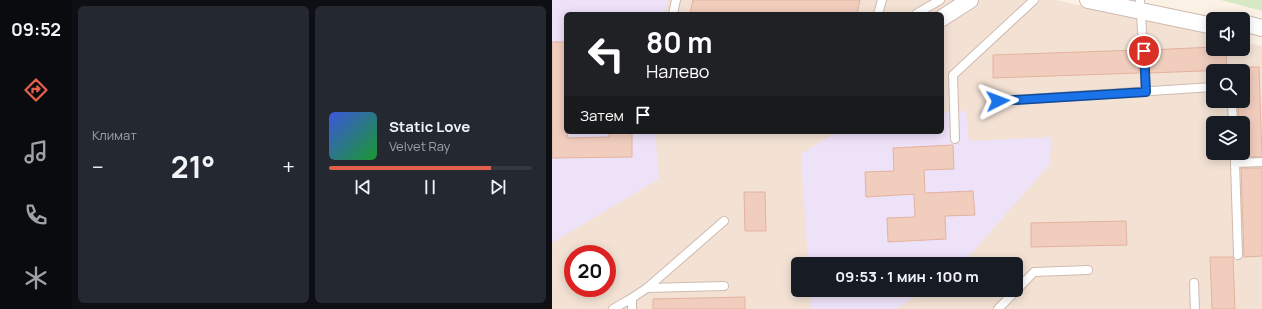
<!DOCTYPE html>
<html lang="ru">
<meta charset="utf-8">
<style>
:root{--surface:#171b24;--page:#242831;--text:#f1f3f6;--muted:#9ea1a6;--line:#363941;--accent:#e3604d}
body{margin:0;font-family:Manrope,sans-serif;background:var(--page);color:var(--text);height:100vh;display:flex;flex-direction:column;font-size:15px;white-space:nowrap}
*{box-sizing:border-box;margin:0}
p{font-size:13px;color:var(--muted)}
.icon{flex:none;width:22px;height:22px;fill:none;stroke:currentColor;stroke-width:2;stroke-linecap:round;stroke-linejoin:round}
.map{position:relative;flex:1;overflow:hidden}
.sheet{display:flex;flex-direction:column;gap:6px;padding:6px;background:#0d0f14;width:480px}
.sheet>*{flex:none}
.guide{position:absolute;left:12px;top:12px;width:380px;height:122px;border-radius:6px;box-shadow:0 2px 10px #0003;background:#202124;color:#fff;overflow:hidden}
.fabs{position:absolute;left:654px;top:12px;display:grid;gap:8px}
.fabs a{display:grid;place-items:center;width:44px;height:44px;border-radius:6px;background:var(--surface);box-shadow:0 2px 10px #0003;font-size:20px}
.speed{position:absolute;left:12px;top:245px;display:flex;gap:8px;font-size:20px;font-weight:700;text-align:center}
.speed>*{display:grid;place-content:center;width:52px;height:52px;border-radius:50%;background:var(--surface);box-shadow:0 2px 10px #0003;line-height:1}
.speed .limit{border:6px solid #d22;background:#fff;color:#111}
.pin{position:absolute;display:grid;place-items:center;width:34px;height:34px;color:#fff;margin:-17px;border:2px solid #fff;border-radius:50%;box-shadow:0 1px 4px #0007}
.me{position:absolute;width:44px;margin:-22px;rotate:87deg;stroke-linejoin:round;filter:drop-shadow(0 0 3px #0008)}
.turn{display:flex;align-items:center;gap:14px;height:84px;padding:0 16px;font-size:18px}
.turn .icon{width:52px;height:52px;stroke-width:2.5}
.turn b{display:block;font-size:28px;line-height:34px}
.then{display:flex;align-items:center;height:38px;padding:0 16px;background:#0003;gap:8px;font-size:15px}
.big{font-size:30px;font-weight:700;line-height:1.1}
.sheet .tile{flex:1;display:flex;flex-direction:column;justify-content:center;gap:6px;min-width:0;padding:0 14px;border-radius:6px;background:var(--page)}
.song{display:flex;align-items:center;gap:12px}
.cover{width:48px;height:48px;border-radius:6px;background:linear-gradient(135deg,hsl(230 70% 55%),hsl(130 70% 35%))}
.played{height:4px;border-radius:2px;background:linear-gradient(90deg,var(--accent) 80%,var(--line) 80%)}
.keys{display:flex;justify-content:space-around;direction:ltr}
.heat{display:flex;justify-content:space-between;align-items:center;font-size:22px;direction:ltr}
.sheet .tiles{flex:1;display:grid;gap:6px;grid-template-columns:repeat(2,1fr)}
.trip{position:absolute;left:239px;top:257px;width:232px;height:40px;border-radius:6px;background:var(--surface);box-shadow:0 2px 10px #0003;font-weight:700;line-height:40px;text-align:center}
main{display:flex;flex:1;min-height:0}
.menu{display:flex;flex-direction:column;width:72px;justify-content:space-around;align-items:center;background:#090b0e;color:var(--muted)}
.menu .icon{width:28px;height:28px}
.menu .on{color:var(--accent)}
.menu b{font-size:18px;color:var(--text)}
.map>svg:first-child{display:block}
.residential{fill:#f3e2d4;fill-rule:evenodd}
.education{fill:#eee2f8}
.green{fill:#d6e9c4}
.building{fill:#f1cdbd;stroke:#e3b29e}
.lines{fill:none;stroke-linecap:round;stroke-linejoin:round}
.lane-casing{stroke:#cfbaaf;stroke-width:10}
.street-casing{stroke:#cfbaaf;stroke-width:18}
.lane{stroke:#fff;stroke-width:8}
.street{stroke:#fff;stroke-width:16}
.route-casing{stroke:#114b97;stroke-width:10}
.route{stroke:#1a73e8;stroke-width:7}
</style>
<main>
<nav class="menu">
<b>09:52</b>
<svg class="icon on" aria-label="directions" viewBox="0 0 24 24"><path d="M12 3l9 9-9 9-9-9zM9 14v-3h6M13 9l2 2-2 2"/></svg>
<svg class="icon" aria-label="music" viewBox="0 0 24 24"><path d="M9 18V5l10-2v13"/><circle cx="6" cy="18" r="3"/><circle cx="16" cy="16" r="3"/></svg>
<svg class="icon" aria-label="phone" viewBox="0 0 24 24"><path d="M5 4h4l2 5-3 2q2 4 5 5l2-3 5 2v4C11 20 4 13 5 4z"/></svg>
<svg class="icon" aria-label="climate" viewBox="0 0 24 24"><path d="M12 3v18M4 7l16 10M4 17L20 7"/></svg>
</nav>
<section class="sheet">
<div class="tiles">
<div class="tile"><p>Климат</p>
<div class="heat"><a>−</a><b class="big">21°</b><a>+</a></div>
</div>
<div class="tile">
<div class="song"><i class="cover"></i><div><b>Static Love</b><p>Velvet Ray</p></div></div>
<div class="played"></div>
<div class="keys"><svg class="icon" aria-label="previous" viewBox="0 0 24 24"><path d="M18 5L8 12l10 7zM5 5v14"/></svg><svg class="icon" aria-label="pause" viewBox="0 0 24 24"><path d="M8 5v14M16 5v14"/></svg><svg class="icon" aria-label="next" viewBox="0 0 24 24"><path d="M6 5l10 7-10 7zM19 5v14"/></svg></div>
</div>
</div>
</section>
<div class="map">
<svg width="710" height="309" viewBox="0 0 710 309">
<rect width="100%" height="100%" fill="#fcf1e5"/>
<path class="residential" d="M0 0H504L661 35V49H691V42L710 46V309H0ZM14 14H390V132H14ZM661 71H691V101H661ZM661 123H691V153H661ZM21 254H55V288H21ZM246 264H464V290H246Z"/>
<g class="education">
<polygon points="0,0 116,0 113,14 14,14 14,132 103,132 107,179 0,243"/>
<polygon points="414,111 417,141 500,137 497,165 410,264 256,264 249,154 285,132 390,132 390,113"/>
<polygon points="258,290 373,290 344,309 259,309"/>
</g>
<polygon class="green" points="669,0 710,0 710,11"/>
<g class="building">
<polygon points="141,0 308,0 305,14 138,14"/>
<polygon points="0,42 14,42 14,132 15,132 16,138 57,137 57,132 80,132 80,157 0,158"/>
<polygon points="661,47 661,49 674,49 675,70 598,73 597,50"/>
<polygon points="586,50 587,73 441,78 441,55"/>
<polygon points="691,67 707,67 710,157 688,157 688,153 691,153 691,123 687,123 686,101 691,101"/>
<polygon points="401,145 402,169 372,170 373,193 421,191 423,215 393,216 394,239 336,242 335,218 363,217 362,194 314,197 313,172 342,171 341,148"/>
<polygon points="689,168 710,168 710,256 692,257"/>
<polygon points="192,192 213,192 214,231 193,231"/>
<polygon points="574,221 575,245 479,247 479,223"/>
<polygon points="658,257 681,257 683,309 660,309"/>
<polygon points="193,297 193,309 101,309 101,299"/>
</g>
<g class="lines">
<defs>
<g id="lane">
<polyline points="588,0 594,92"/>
<polyline points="121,14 124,0"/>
<polyline points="326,14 330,0"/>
<polyline points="364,14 388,0"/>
<polyline points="446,101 661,87"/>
<polyline points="680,104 681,123"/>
<polyline points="403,139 401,75 482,0"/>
<polyline points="683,153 683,163"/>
<polyline points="686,255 683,163 710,162"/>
<polyline points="642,283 643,309"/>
<polyline points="95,288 172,221"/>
<polyline points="61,309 80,298"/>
<polyline points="80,309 80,298 95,288 172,286"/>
<polyline points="446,309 482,272 536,270"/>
</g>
<g id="street">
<polyline points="536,0 661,26"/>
<polyline points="390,18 418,0"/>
<polyline points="691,23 710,28"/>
</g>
</defs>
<use href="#lane" class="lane-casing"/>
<use href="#street" class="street-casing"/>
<use href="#lane" class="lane"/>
<use href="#street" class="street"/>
</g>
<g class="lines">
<defs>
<polyline id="route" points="446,101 594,92 592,51"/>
</defs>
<use href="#route" class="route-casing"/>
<use href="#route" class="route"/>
</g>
</svg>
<div class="fabs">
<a><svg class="icon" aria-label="sound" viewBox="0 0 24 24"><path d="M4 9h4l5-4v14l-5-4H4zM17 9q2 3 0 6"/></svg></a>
<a><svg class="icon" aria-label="search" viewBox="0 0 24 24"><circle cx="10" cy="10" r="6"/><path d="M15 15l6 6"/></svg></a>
<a><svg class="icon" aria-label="layers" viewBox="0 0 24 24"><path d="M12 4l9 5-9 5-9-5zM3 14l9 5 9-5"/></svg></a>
</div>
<div class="speed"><div class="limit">20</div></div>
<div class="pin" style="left:592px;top:51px;background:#d93025"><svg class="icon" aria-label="arrive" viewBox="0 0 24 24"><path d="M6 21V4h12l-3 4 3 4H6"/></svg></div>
<svg class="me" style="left:446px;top:101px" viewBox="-20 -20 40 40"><path d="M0-17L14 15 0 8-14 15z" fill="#1a73e8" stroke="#fff" stroke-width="4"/></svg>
<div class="trip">09:53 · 1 мин · 100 m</div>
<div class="guide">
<div class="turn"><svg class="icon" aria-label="left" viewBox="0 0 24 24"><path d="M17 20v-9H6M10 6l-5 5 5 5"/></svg><div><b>80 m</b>Налево</div></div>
<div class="then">Затем<svg class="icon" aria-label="arrive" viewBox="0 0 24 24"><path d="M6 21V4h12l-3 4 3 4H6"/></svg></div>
</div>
</div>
</main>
